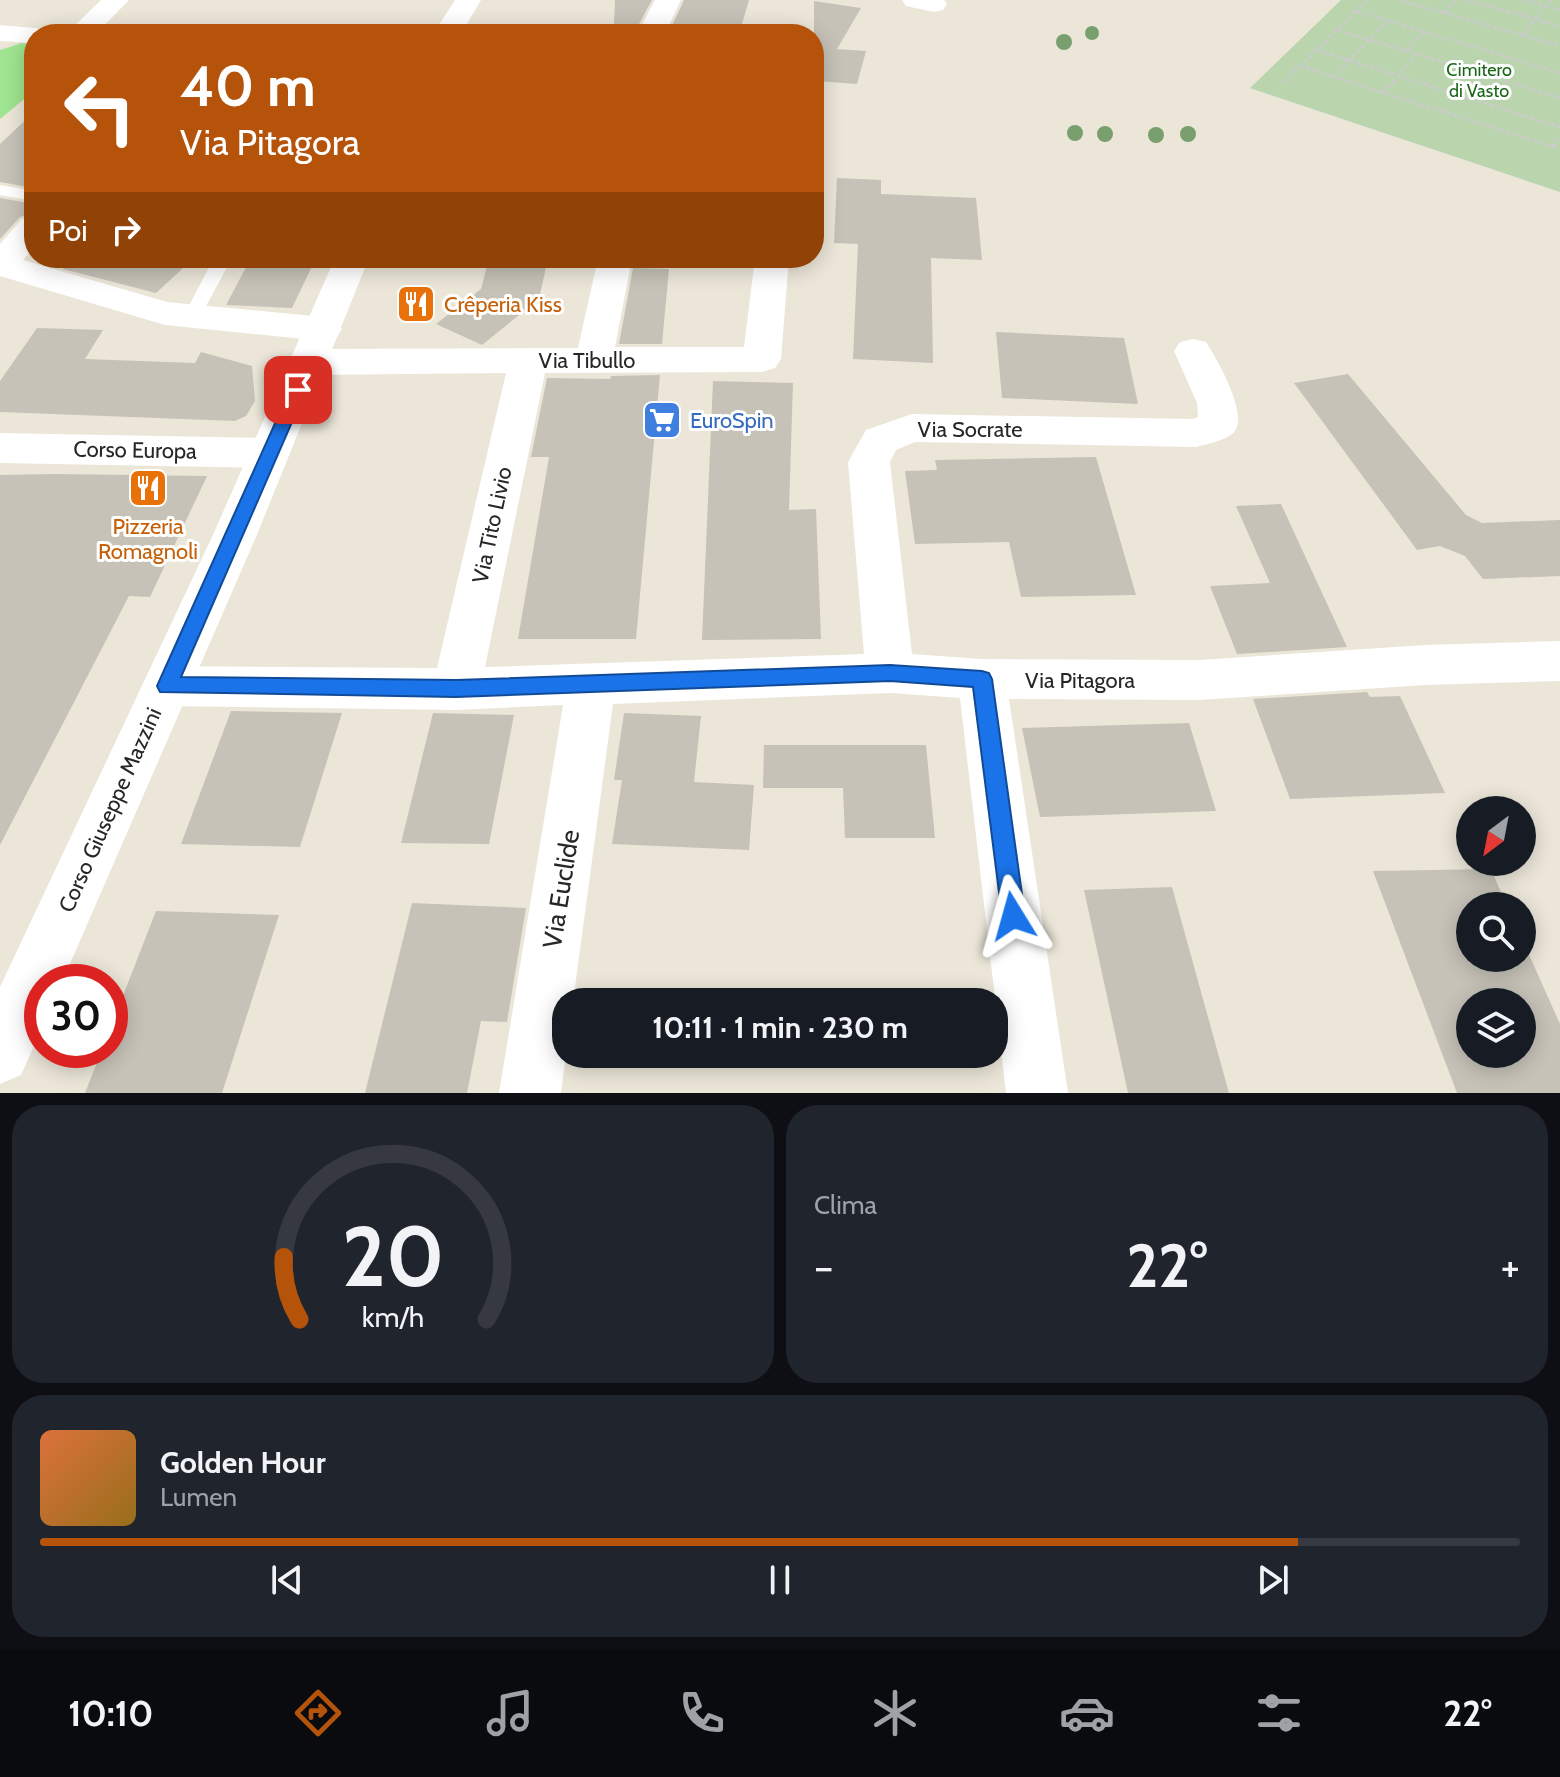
<!DOCTYPE html>
<html lang="it">
<meta charset="utf-8">
<style>
:root{--surface:#171b24;--page:#20242c;--text:#f1f3f6;--muted:#9ea1a6;--line:#363941;--accent:#b45309}
body{margin:0;font-family:Cabin,sans-serif;background:var(--page);color:var(--text);height:100vh;display:flex;flex-direction:column;font-size:30px;white-space:nowrap}
*{box-sizing:border-box;margin:0}
p{font-size:26px;color:var(--muted)}
.icon{flex:none;width:44px;height:44px;fill:none;stroke:currentColor;stroke-width:2;stroke-linecap:round;stroke-linejoin:round}
.map{position:relative;height:1093px;overflow:hidden}
.side{display:flex;flex-direction:column;gap:12px;padding:12px;background:#0d0f14;flex:1}
.side>*{flex:none}
.banner{position:absolute;left:24px;top:24px;width:800px;height:244px;border-radius:32px;box-shadow:0 4px 20px #0003;background:#b45309;color:#fff;overflow:hidden}
.needle{width:52px;rotate:212deg}
.controls{position:absolute;left:1456px;top:796px;display:grid;gap:16px}
.controls a{display:grid;place-items:center;width:80px;height:80px;border-radius:50%;background:var(--surface);box-shadow:0 4px 20px #0003;font-size:40px}
.speed{position:absolute;left:24px;top:964px;display:flex;gap:16px;font-size:40px;font-weight:700;text-align:center}
.speed>*{display:grid;place-content:center;width:104px;height:104px;border-radius:50%;background:var(--surface);box-shadow:0 4px 20px #0003;line-height:1}
.speed .limit{border:12px solid #d22;background:#fff;color:#111}
.pin{position:absolute;display:grid;place-items:center;width:68px;height:68px;color:#fff;margin:-34px;border-radius:16px;box-shadow:0 4px 12px #0006}
.me{position:absolute;width:88px;margin:-44px;rotate:352deg;stroke-linejoin:round;filter:drop-shadow(0 0 6px #0008)}
.turn{display:flex;align-items:center;gap:28px;height:168px;padding:0 24px;font-size:36px}
.turn .icon{width:104px;height:104px;stroke-width:2.5}
.turn b{display:block;font-size:56px;line-height:68px}
.then{display:flex;align-items:center;height:76px;padding:0 24px;background:#0003;gap:16px;font-size:30px}
.big{font-size:60px;font-weight:700;line-height:1.1}
.side .card{flex:1;display:flex;flex-direction:column;justify-content:center;gap:12px;min-width:0;padding:0 28px;border-radius:32px;background:var(--page)}
.side .dial{align-items:center;gap:0}
.dial svg{height:208px;overflow:visible;fill:none;stroke:var(--line);stroke-width:7;stroke-linecap:round;text-anchor:middle}
.dial text{fill:var(--text);stroke:none}
.song{display:flex;align-items:center;gap:24px}
.cover{width:96px;height:96px;border-radius:12px;background:linear-gradient(135deg,hsl(20 70% 55%),hsl(40 70% 35%))}
.played{height:8px;border-radius:4px;background:linear-gradient(90deg,var(--accent) 85%,var(--line) 85%)}
.keys{display:flex;justify-content:space-around;direction:ltr}
.heat{display:flex;justify-content:space-between;align-items:center;font-size:44px;direction:ltr}
.side .tiles{flex:1;display:grid;gap:12px;grid-template-columns:1fr 1fr}
.card:last-child{grid-column:span 2}
.trip{position:absolute;left:552px;top:988px;width:456px;height:80px;border-radius:32px;background:var(--surface);box-shadow:0 4px 20px #0003;font-weight:700;line-height:80px;text-align:center}
.dock{display:flex;height:128px;justify-content:space-around;align-items:center;background:#090b0e;color:var(--muted)}
.dock .icon{width:56px;height:56px}
.dock .current{color:var(--accent)}
.dock b{font-size:36px;color:var(--text)}
.map>svg:first-child{display:block}
.green{fill:#9fe491}
.cemetery{fill:#bad5ae}
.building{fill:#c6c2b8;fill-rule:evenodd}
.lines{fill:none;stroke-linecap:round;stroke-linejoin:round}
.path{stroke:#cbcbcb;stroke-width:3;stroke-dasharray:4 3;stroke-linecap:butt}
.service{fill:#fff;fill-rule:evenodd}
.minor{fill:#fff;fill-rule:evenodd}
.secondary{fill:#fff;fill-rule:evenodd}
.tree{fill:#789f6d}
.route{fill:#1a73e8;stroke:#114b97;stroke-width:2}
.labels{text-anchor:middle;dominant-baseline:central;stroke-width:6;stroke-linejoin:round;paint-order:stroke}
.far-park-label{font-size:18px;fill:#196516;stroke:#fff}
.food-label{font-size:22px;fill:#c56008;stroke:#fff;text-anchor:start}
.street-label{font-size:22px;fill:#272727;stroke:#fff}
.shop-label{font-size:22px;fill:#366cbe;stroke:#fff;text-anchor:start}
.near-street-label{font-size:26px;fill:#272727;stroke:#fff}
</style>
<div class="map">
<svg width="1560" height="1093" viewBox="0 0 1560 1093">
<rect width="100%" height="100%" fill="#ebe6d8"/>
<polygon class="green" points="22,43 34,45 34,91 0,119 0,50"/>
<polygon class="cemetery" points="1341,0 1560,0 1560,192 1250,88"/>
<g class="building">
<polygon points="615,0 652,0 638,26 614,24"/>
<polygon points="684,0 749,0 739,34 690,34 691,30 671,28"/>
<polygon points="814,1 861,8 837,49 866,51 857,84 818,81 814,87"/>
<polygon points="34,112 34,188 0,182 0,144"/>
<polygon points="837,178 881,180 881,194 976,198 982,260 931,258 933,363 853,359 858,244 834,243"/>
<polygon points="0,198 34,204 34,213 20,217 0,239"/>
<polygon points="64,258 194,258 156,293 63,269"/>
<polygon points="251,258 316,258 292,308 226,305"/>
<polygon points="489,258 548,258 539,299 482,345 436,324 481,289"/>
<polygon points="633,268 669,269 662,344 619,344"/>
<polygon points="37,328 103,330 85,359 195,363 201,352 252,366 255,401 246,416 235,421 0,412 0,381"/>
<polygon points="996,332 1124,338 1138,404 1002,398"/>
<polygon points="1348,374 1466,515 1482,523 1560,520 1560,576 1483,579 1465,556 1440,546 1417,550 1294,383"/>
<polygon points="660,375 636,639 518,639 549,457 531,457 547,378 610,379 611,376"/>
<polygon points="713,381 793,383 789,510 816,509 821,639 702,640"/>
<polygon points="1096,457 1136,595 1021,597 1009,542 915,544 905,471 937,470 935,460"/>
<polygon points="55,474 207,476 150,597 129,596 0,845 0,475"/>
<polygon points="1281,504 1347,647 1237,654 1210,586 1270,583 1236,506"/>
<polygon points="1367,692 1370,697 1400,696 1445,793 1290,799 1253,699"/>
<polygon points="231,711 342,713 300,847 181,844"/>
<polygon points="433,713 514,715 489,844 401,843"/>
<polygon points="624,713 701,716 694,782 754,785 749,850 612,844 622,780 614,780"/>
<polygon points="1189,723 1216,811 1040,817 1022,728"/>
<polygon points="764,745 926,745 935,838 845,838 843,788 763,788"/>
<path d="M1491 869 1507 906H1470V958H1522V939L1560 1024V1093H1457L1373 871ZM1470 1002H1522V1054H1470Z"/>
<polygon points="1172,887 1229,1093 1128,1093 1084,890"/>
<polygon points="412,903 526,908 507,1022 481,1021 467,1093 365,1093"/>
<polygon points="156,911 279,915 222,1093 85,1093 102,1050 110,1050 110,1029"/>
</g>
<g class="lines">
<g class="path">
<polyline points="1399,0 1560,46"/>
<polyline points="1466,0 1560,26"/>
<polyline points="1524,0 1560,10"/>
<polyline points="1356,11 1560,73"/>
<polyline points="1444,13 1456,0"/>
<polyline points="1337,30 1560,98"/>
<polyline points="1522,35 1551,0"/>
<polyline points="1317,50 1560,127"/>
<polyline points="1407,50 1425,32"/>
<polyline points="1300,66 1560,149"/>
<polyline points="1333,78 1387,21"/>
<polyline points="1284,82 1367,0"/>
<polyline points="1383,93 1417,55"/>
<polyline points="1552,147 1560,135"/>
</g>
<g class="service">
<polygon points="0,185 34,191 34,201 0,195"/>
<polygon points="214,258 232,258 198,321 186,321 183,317"/>
</g>
<g class="minor">
<polygon points="101,0 129,0 96,34 66,34"/>
<polygon points="655,0 681,0 665,34 637,34"/>
<polygon points="902,0 944,0 947,4 943,10 934,12 906,6"/>
<polygon points="0,25 44,29 47,34 34,34 34,43 0,41"/>
<polygon points="34,216 34,247 23,260 167,302 324,317 337,321 342,329 337,337 324,341 165,325 0,276 0,244 22,219"/>
<path d="M598 258H632L615 347H744L755 258H789L781 359 775 368 762 372 545 373 485 667 864 654 848 462 866 430 912 414 1193 419 1198 417 1197 403 1174 351 1180 342 1193 339 1206 342C1217 359 1252 419 1232 434 1223 441 1207 444 1196 447L915 442 896 450 890 462 912 654 982 659 1199 660 1425 645 1560 641V681L1425 685 1199 700 1009 699 1068 1093H1006L960 698 890 693 613 704 573 1002H566V1054L561 1093H499L563 705 456 710 167 706 150 700 143 686 150 672 167 666 437 668 506 373 310 375 297 371 291 362 297 353 310 349 578 348Z"/>
<polygon points="0,433 270,438 284,443 290,453 284,463 270,468 0,463"/>
</g>
<g class="secondary">
<polygon points="455,0 481,0 461,34 433,34"/>
<polygon points="335,258 369,258 256,537 62,982 42,982 42,1028 21,1075 0,1084 0,987 212,537"/>
</g>
</g>
<g class="tree">
<circle cx="1092" cy="33" r="7"/>
<circle cx="1064" cy="42" r="8"/>
<circle cx="1075" cy="133" r="8"/>
<circle cx="1105" cy="134" r="8"/>
<circle cx="1188" cy="134" r="8"/>
<circle cx="1156" cy="135" r="8"/>
</g>
<polygon class="route" points="298,385 306,390 181,677 456,680 890,665 982,671 989,673 992,679 1025,916 1022,924 1013,927 1005,924 1002,916 973,687 890,681 456,697 160,692 157,686 290,390"/>
<defs>
<symbol id="restaurant-square" viewBox="-11 -11 22 22"><rect x="-9" y="-9" width="18" height="18" rx="4" fill="#e8710a" stroke="#fff"/><path d="M-5-6h1v4h1v-4h1v4h1v-4h1v5L-1.5 .5V6h-2V.5L-5-1ZM5-6V6H3V1.5H1.5Q1.5-4 5-6Z" fill="#fff"/></symbol>
<symbol id="supermarket-square" viewBox="-11 -11 22 22"><rect x="-9" y="-9" width="18" height="18" rx="4" fill="#3f7fe0" stroke="#fff"/><path d="M-6-5.5h2.5l.6 2H6L4.5 2H-2.5L-4.4-4H-6ZM-1.5 3.2a1.3 1.3 0 1 0 .1 0ZM3 3.2a1.3 1.3 0 1 0 .1 0Z" fill="#fff"/></symbol>
</defs>
<g fill-rule="evenodd">
<use href="#restaurant-square" x="394" y="282" width="44" height="44"/>
<use href="#supermarket-square" x="640" y="398" width="44" height="44"/>
<use href="#restaurant-square" x="126" y="466" width="44" height="44"/>
</g>
<g class="labels">
<g class="far-park-label">
<text x="1479" y="70">Cimitero<tspan x="1479" dy="21">di Vasto</tspan></text>
</g>
<g class="food-label">
<text x="444" y="304">Crêperia Kiss</text>
<text x="148" y="526" text-anchor="middle">Pizzeria<tspan x="148" dy="25">Romagnoli</tspan></text>
</g>
<g class="street-label">
<text x="587" y="360">Via Tibullo</text>
<text x="970" y="429">Via Socrate</text>
<text transform="translate(135 450) rotate(1)">Corso Europa</text>
<text transform="translate(492 525) rotate(-78)">Via Tito Livio</text>
<text x="1080" y="680">Via Pitagora</text>
<text transform="translate(110 810) rotate(-66)">Corso Giuseppe Mazzini</text>
</g>
<g class="shop-label">
<text x="690" y="420">EuroSpin</text>
</g>
<g class="near-street-label">
<text transform="translate(561 889) rotate(-81)">Via Euclide</text>
</g>
</g>
</svg>
<div class="controls">
<a><svg class="needle" viewBox="-14 -14 28 28"><path d="M0-13l5 13h-10z" fill="#e53935"/><path d="M0 13l5-13h-10z" fill="#9ea1a6"/></svg></a>
<a><svg class="icon" aria-label="search" viewBox="0 0 24 24"><circle cx="10" cy="10" r="6"/><path d="M15 15l6 6"/></svg></a>
<a><svg class="icon" aria-label="layers" viewBox="0 0 24 24"><path d="M12 4l9 5-9 5-9-5zM3 14l9 5 9-5"/></svg></a>
</div>
<div class="speed"><div class="limit">30</div></div>
<div class="pin" style="left:298px;top:390px;background:#d93025"><svg class="icon" aria-label="arrive" viewBox="0 0 24 24"><path d="M6 21V4h12l-3 4 3 4H6"/></svg></div>
<svg class="me" style="left:1013px;top:916px" viewBox="-20 -20 40 40"><path d="M0-17L14 15 0 8-14 15z" fill="#1a73e8" stroke="#fff" stroke-width="4"/></svg>
<div class="trip">10:11 · 1 min · 230 m</div>
<div class="banner">
<div class="turn"><svg class="icon" aria-label="left" viewBox="0 0 24 24"><path d="M17 20v-9H6M10 6l-5 5 5 5"/></svg><div><b>40 m</b>Via Pitagora</div></div>
<div class="then">Poi<svg class="icon" aria-label="right" viewBox="0 0 24 24"><path d="M7 20v-9h11M14 6l5 5-5 5"/></svg></div>
</div>
</div>
<section class="side">
<div class="tiles">
<div class="card dial"><svg viewBox="0 0 100 80">
<path d="M14 69A42 42 0 1 1 86 69"/>
<path d="M14 69A42 42 0 0 1 8 45" stroke="#b45309"/>
<text x="50" y="56" font-size="32" font-weight="700">20</text>
<text x="50" y="72" font-size="11">km/h</text>
</svg></div>
<div class="card"><p>Clima</p>
<div class="heat"><a>−</a><b class="big">22°</b><a>+</a></div>
</div>
<div class="card">
<div class="song"><i class="cover"></i><div><b>Golden Hour</b><p>Lumen</p></div></div>
<div class="played"></div>
<div class="keys"><svg class="icon" aria-label="previous" viewBox="0 0 24 24"><path d="M18 5L8 12l10 7zM5 5v14"/></svg><svg class="icon" aria-label="pause" viewBox="0 0 24 24"><path d="M8 5v14M16 5v14"/></svg><svg class="icon" aria-label="next" viewBox="0 0 24 24"><path d="M6 5l10 7-10 7zM19 5v14"/></svg></div>
</div>
</div>
</section>
<nav class="dock">
<b>10:10</b>
<svg class="icon current" aria-label="directions" viewBox="0 0 24 24"><path d="M12 3l9 9-9 9-9-9zM9 14v-3h6M13 9l2 2-2 2"/></svg>
<svg class="icon" aria-label="music" viewBox="0 0 24 24"><path d="M9 18V5l10-2v13"/><circle cx="6" cy="18" r="3"/><circle cx="16" cy="16" r="3"/></svg>
<svg class="icon" aria-label="phone" viewBox="0 0 24 24"><path d="M5 4h4l2 5-3 2q2 4 5 5l2-3 5 2v4C11 20 4 13 5 4z"/></svg>
<svg class="icon" aria-label="climate" viewBox="0 0 24 24"><path d="M12 3v18M4 7l16 10M4 17L20 7"/></svg>
<svg class="icon" aria-label="car" viewBox="0 0 24 24"><path d="M5 17H2v-5l4-1 3-4h7l3 4 3 1v5h-3M9 17h6M6 11h13"/><circle cx="7" cy="17" r="2"/><circle cx="17" cy="17" r="2"/></svg>
<svg class="icon" aria-label="filters" viewBox="0 0 24 24"><path d="M4 7h16M4 17h16"/><circle cx="9" cy="7" r="2"/><circle cx="15" cy="17" r="2"/></svg>
<b>22°</b>
</nav>
